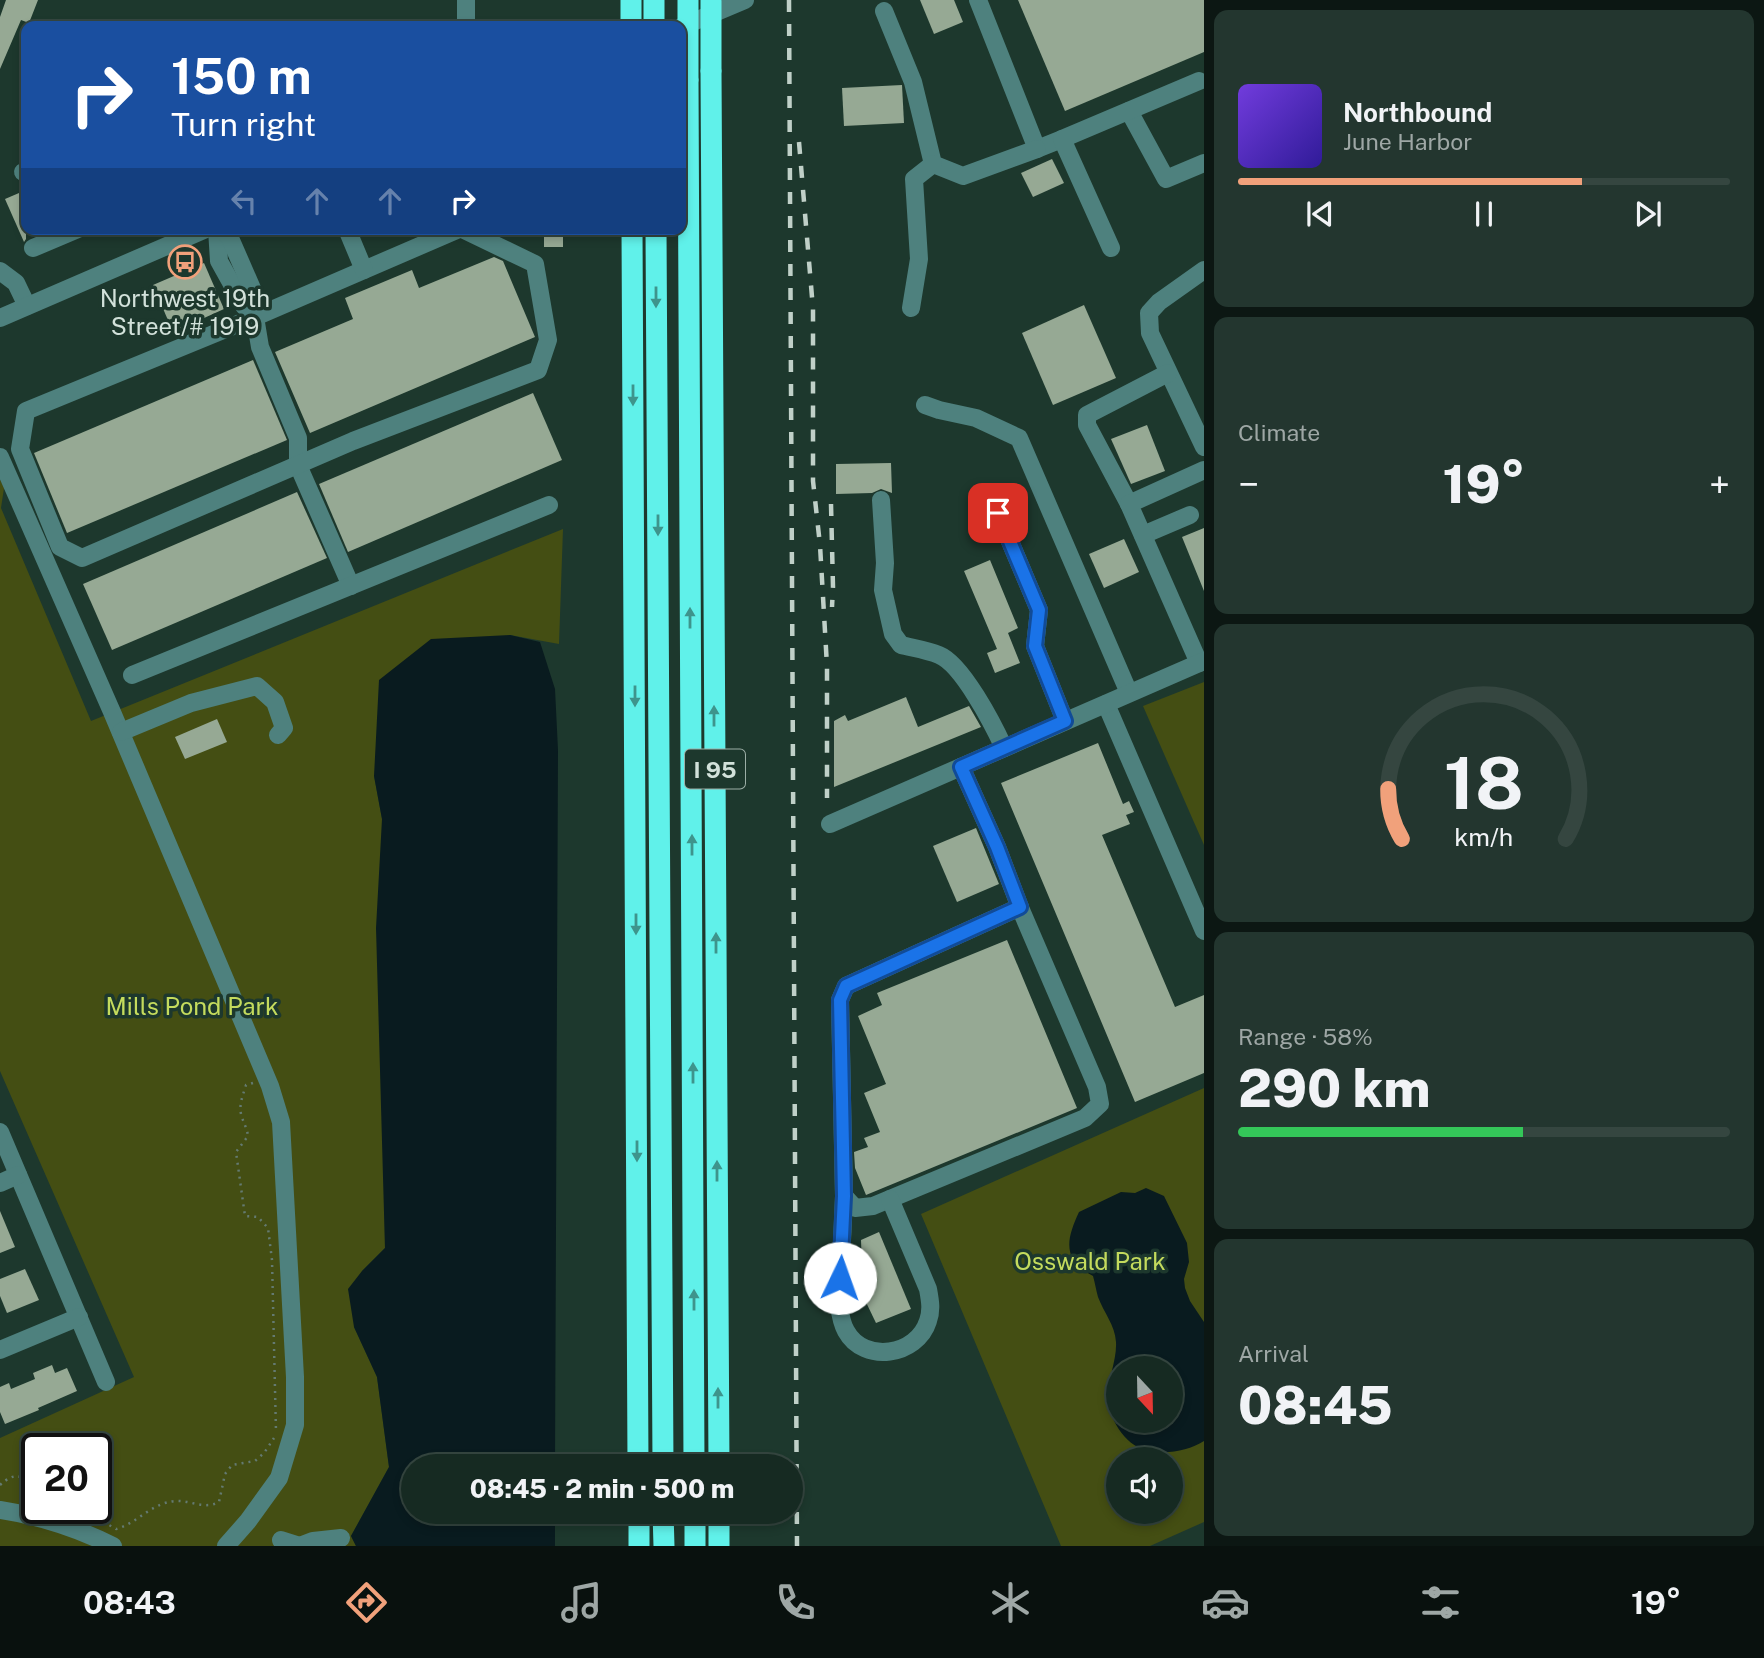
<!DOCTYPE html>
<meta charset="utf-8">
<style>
:root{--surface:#162a22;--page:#23362f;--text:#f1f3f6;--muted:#9ea7a5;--line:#354640;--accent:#f1a17b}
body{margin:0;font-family:"Public Sans",sans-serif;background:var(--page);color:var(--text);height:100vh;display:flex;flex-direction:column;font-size:26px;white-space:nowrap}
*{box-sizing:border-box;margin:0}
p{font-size:23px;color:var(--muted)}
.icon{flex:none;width:38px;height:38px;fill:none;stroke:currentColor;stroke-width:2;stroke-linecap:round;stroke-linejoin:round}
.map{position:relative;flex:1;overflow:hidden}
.sheet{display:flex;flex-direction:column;gap:10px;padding:10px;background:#0c1713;width:560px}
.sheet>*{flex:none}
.guide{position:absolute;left:21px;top:21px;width:665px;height:214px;border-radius:14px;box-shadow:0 4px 10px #0003,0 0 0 2px var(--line);background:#1a4fa0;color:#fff;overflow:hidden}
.needle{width:46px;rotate:158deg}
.buttons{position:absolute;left:1106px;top:1356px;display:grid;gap:14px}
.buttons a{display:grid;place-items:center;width:77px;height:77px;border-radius:50%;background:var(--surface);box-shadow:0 4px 10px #0003,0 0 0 2px var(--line);font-size:35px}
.speed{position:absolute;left:21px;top:1433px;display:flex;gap:14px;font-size:35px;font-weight:700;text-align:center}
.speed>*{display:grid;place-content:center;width:91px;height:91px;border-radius:50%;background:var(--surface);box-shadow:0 4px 10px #0003,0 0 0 2px var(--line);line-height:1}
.speed .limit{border:4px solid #111;border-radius:10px;background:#fff;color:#111}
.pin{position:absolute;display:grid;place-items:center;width:60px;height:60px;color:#fff;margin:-30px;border-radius:14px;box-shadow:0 4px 10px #0006}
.me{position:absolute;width:77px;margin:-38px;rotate:3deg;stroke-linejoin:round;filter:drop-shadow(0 0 5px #0008)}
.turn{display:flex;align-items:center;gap:24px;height:147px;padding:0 35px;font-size:32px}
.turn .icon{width:91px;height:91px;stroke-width:2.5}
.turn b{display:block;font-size:49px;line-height:60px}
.lanes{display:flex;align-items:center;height:66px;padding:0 35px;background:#0003;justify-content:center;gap:35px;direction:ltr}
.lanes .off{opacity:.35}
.big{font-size:52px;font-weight:800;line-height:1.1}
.sheet .widget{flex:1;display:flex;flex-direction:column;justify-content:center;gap:10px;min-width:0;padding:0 24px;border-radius:14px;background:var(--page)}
.sheet .dial{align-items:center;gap:0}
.dial svg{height:182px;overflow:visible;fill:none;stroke:var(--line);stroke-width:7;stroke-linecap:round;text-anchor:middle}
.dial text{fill:var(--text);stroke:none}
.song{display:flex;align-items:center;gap:21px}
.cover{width:84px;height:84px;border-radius:10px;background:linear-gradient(135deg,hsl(260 70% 55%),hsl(250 70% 35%))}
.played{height:7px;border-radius:4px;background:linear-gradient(90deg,var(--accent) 70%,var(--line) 70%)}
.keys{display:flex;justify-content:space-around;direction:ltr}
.heat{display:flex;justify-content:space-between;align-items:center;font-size:38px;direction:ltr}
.charge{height:10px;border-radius:5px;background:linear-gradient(90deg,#34c759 58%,var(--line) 0)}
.trip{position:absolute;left:401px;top:1454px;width:402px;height:70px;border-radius:35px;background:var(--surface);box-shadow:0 4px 10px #0003,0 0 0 2px var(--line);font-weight:800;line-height:70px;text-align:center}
.tab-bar{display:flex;height:112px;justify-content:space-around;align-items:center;background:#09110e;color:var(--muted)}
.tab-bar .icon{width:49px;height:49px}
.tab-bar .active{color:var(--accent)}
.tab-bar b{font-size:32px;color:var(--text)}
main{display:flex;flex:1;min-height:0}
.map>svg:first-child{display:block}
.green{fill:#444e13;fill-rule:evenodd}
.water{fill:#091b1f;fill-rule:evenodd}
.building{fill:#96a994}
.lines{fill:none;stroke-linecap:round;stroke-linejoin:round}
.path{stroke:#647a71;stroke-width:2.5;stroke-dasharray:2 5;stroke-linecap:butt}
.minor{stroke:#4e817e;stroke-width:18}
.highway{stroke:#60f1ea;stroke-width:21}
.rail{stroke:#c0d0c8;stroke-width:4.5;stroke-dasharray:12 12;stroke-linecap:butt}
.highway-bridge{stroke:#60f1ea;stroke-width:21}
.oneway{fill:#3e948c}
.route-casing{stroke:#114b97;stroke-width:18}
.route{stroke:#1a73e8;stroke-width:12}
.labels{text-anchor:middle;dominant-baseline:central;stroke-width:7;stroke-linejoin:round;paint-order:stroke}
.shield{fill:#1d382d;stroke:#9caea6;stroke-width:2}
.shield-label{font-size:23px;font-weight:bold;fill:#d2e1da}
.poi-label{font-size:24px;fill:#d2e1da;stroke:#1d382d}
.park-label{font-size:24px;fill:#c4db5d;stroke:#1d382d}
</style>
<main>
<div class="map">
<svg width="1204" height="1546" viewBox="0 0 1204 1546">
<rect width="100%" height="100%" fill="#1d382d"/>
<g class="green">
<path d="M0 479 4 488 1 508 91 721 563 529 559 644 510 635 374 776 382 819 385 1248 362 1271 354 1327 377 1377 389 1467 351 1536 356 1546H0V1438L134 1377 0 1071ZM37 1449H96V1508H37Z"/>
<polygon points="1204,682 1204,845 1143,706"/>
<path d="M1204 1088V1522L1150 1546H1061L921 1214ZM1118 1368H1171V1421H1118ZM1118 1460H1171V1512H1118Z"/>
</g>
<g class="water">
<polygon points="510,635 540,642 555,689 558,750 555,1466 413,1466 413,1512 555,1512 555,1546 356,1546 351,1536 389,1467 377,1377 354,1327 348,1289 362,1271 385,1248 376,928 382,819 374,776 379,680 431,639"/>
<path d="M1146 1188 1164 1196 1187 1243 1189 1262 1184 1279 1185 1288 1190 1301 1204 1322V1441C1188 1451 1165 1455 1146 1450 1124 1445 1108 1417 1108 1396 1108 1378 1117 1360 1116 1342 1115 1325 1104 1313 1098 1297 1096 1290 1095 1283 1093 1276 1062 1260 1066 1240 1079 1212L1121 1192 1135 1193ZM1118 1368H1171V1421H1118Z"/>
</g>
<g class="building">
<polygon points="6,0 38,0 29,23 21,20 0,69 0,17"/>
<polygon points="920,0 954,0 963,22 934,34"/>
<polygon points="1018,0 1204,0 1204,52 1065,111"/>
<polygon points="902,85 904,123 844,126 842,88"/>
<polygon points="1052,159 1064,183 1033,197 1021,173"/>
<polygon points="26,190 26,239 24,242 5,199"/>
<rect x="544" y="229" width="19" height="18"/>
<polygon points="494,257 503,261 535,337 310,433 275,352 353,319 345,298 412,270 419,288"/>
<polygon points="204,263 224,309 173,332 153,285"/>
<polygon points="1084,305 1116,378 1053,405 1022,333"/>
<polygon points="253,360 287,440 67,533 34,453"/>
<polygon points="533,393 562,460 348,552 319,484"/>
<polygon points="1147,425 1165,471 1131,484 1111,439"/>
<polygon points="891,463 892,493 881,489 872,493 836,494 836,464"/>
<polygon points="297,492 327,558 112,650 83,584"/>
<polygon points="1204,528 1204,591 1182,537"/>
<polygon points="1124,539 1139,572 1104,588 1089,554"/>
<polygon points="990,560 1018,628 1008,633 1020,663 995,673 987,653 997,649 964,571"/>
<polygon points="906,697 918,727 969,706 981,727 834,787 834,721 845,715 848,721"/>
<polygon points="217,719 227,742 185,759 175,737"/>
<polygon points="1098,743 1123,804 1129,801 1134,812 1126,815 1130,824 1102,835 1175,1007 1204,995 1204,1073 1135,1102 1001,783"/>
<polygon points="976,828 999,884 957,902 933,846"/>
<polygon points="1007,940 1077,1108 866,1195 855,1168 854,1152 868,1147 864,1138 880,1132 864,1093 886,1084 858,1016 882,1005 877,993"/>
<polygon points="0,1211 15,1247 0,1253"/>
<polygon points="879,1232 911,1309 876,1323 863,1296 861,1240"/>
<polygon points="25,1269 39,1300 7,1313 0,1296 0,1279"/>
<polygon points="52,1365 55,1373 67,1368 77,1391 38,1408 39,1410 5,1424 0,1412 0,1387 9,1383 11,1389 35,1379 33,1373"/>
</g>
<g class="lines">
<g class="path">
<path d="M253 1083 246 1085C243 1095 239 1104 241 1114 243 1122 247 1128 248 1136L236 1152 245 1216 258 1217 268 1228 272 1260 276 1432"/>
<path d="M0 1485C16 1471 20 1476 37 1485"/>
<path d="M79 1508 116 1529C138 1523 151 1503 175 1501 190 1500 205 1510 219 1502L225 1474 232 1465 255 1461 264 1453 274 1438"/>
</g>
<g class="minor">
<polyline points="978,0 1037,149 1062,139"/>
<polyline points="884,11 913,82 933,164 963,176 1037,149"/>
<polyline points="466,26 466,0"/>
<polyline points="681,27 745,0"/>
<polyline points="1129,111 1166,179 1204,163"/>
<polyline points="23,172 26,171"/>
<polyline points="217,229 219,261 244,306 255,317"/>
<polyline points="222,229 230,238 257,300 255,317 260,347 298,438 298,465 351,586"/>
<polyline points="459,229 255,317 26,411 20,449 60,547 82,558 353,441 538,370 548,340 535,264 462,229"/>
<polyline points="349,234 364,270"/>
<polyline points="33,248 78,229"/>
<polyline points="1111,248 1062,139 1199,81"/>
<polyline points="1204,270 1159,302 1149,313 1150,333 1204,447"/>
<polyline points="0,271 16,283 27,306"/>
<polyline points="911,308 919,259 914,179 933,164"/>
<polyline points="0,318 206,229"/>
<polyline points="925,405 939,410 976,418 1019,438 1129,693"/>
<polyline points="0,457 112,712 270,1086 281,1122 295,1377 295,1425 279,1478 248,1521 226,1546"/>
<path d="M881 500 885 563 883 590 893 634 901 645C913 648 927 650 939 655 962 664 993 724 1004 748"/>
<polyline points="1129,504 1087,425 1087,415 1168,373"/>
<polyline points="998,513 1039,610 1035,646 1065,721"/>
<polyline points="1143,535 1190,515"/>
<polyline points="1199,663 1129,504 1204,470"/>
<polyline points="132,675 549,505"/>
<polyline points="1106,704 1204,931"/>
<polyline points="121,732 191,703 257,686 275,702 284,728 278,735"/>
<polyline points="961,767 997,847 1021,910 1097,1087 1100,1104 1085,1118 873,1206 855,1208 844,1196 840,1000 846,986 1020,907"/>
<polyline points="830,824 1204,661"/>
<polyline points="0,1132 106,1382"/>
<polyline points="0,1183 18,1175"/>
<path d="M844 1196C843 1221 842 1247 840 1272 840 1283 838 1294 839 1305 840 1313 842 1324 846 1331 864 1364 917 1356 928 1321 932 1310 930 1300 928 1289L890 1199"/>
<polyline points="0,1350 79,1317"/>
<path d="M0 1510C40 1516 77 1528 113 1546"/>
<polyline points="281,1540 300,1546"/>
<polyline points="300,1546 313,1541 341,1538"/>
</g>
<g class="highway">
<polyline points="631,0 631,26"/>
<polyline points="654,0 654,26"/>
<polyline points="711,71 719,1466"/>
<polyline points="688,80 694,1466"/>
<polyline points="632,229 638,1466"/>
<polyline points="656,229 663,1466"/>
<polyline points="639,1512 639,1546"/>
<polyline points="663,1512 664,1546"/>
<polyline points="695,1512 695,1546"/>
<polyline points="719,1512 719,1546"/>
</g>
<g class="rail">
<polyline points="789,0 797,1546"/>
<polyline points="799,142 813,309 813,481 820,545 827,666 827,798"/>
<polyline points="831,504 833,587 832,607"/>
</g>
<g class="highway-bridge">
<polyline points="688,0 688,80"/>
<polyline points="711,0 711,71"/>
</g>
</g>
<defs><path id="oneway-solid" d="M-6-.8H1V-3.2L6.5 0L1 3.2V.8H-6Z" transform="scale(1.75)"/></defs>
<g class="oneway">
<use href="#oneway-solid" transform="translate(656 297) rotate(90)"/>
<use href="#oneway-solid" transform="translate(633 395) rotate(90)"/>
<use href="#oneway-solid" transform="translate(658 525) rotate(90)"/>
<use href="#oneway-solid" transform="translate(690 618) rotate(-90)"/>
<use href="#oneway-solid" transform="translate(635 696) rotate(90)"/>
<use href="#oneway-solid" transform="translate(714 716) rotate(-90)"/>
<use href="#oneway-solid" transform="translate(692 845) rotate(-90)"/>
<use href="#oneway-solid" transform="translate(636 924) rotate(90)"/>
<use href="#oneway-solid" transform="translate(716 943) rotate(-90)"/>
<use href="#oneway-solid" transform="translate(693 1073) rotate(-90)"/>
<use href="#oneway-solid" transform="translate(637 1151) rotate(90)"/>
<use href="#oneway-solid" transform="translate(717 1171) rotate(-90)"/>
<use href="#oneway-solid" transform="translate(694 1300) rotate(-90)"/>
<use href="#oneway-solid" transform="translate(718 1398) rotate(-90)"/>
</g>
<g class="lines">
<defs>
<polyline id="route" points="840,1278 844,1196 840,1000 846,986 1020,907 997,847 961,767 1065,721 1035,646 1039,610 998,513"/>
</defs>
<use href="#route" class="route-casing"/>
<use href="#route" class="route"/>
</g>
<defs>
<symbol id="bus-ring" viewBox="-11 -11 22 22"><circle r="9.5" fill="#1d382d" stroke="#f1a17b" stroke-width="1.5"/><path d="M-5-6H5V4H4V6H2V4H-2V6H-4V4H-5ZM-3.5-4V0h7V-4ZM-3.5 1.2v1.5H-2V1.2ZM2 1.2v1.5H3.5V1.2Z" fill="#f1a17b"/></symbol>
</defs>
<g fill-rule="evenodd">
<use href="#bus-ring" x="166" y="243" width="38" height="38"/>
</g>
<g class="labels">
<rect class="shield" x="685" y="749.5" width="60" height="39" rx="5"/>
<g class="shield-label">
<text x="715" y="769">I 95</text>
</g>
<g class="poi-label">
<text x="185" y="298">Northwest 19th<tspan x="185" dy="28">Street/# 1919</tspan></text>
</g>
<g class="park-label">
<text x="192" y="1006">Mills Pond Park</text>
<text x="1090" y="1261">Osswald Park</text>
</g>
</g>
</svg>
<div class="buttons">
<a><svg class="needle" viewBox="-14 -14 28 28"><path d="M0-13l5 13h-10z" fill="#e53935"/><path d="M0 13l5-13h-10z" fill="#9ea7a5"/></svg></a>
<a><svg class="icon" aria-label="sound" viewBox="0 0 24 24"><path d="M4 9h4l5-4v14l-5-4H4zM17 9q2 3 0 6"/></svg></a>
</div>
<div class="speed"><div class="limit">20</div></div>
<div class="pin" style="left:998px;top:513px;background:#d93025"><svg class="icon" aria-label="arrive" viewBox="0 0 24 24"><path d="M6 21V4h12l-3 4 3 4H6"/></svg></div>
<svg class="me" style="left:840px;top:1278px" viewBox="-20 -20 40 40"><circle r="19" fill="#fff"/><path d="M0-13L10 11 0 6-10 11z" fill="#1a73e8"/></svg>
<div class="trip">08:45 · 2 min · 500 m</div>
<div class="guide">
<div class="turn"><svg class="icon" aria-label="right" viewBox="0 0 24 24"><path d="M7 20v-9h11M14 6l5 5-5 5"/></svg><div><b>150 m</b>Turn right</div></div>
<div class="lanes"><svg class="icon off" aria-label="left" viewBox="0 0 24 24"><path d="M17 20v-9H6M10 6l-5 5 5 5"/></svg><svg class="icon off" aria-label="ahead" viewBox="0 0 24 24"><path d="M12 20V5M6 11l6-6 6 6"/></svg><svg class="icon off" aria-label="ahead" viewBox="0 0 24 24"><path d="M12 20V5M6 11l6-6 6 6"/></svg><svg class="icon" aria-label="right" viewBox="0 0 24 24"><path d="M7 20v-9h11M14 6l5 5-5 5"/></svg></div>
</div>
</div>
<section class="sheet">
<div class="widget">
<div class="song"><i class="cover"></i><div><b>Northbound</b><p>June Harbor</p></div></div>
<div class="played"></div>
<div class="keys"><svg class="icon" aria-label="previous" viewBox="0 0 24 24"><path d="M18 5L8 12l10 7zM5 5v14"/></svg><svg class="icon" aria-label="pause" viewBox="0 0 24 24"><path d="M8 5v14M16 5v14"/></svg><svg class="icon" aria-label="next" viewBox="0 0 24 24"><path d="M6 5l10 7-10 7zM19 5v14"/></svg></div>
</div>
<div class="widget"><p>Climate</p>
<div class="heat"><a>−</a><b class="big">19°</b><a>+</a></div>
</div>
<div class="widget dial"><svg viewBox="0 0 100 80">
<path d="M14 69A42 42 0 1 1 86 69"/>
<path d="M14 69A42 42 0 0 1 8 47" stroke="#f1a17b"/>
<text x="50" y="56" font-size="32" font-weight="700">18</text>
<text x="50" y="72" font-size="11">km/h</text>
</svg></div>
<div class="widget"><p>Range · 58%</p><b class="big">290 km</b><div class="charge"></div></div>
<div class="widget"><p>Arrival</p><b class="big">08:45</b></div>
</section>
</main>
<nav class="tab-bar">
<b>08:43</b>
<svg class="icon active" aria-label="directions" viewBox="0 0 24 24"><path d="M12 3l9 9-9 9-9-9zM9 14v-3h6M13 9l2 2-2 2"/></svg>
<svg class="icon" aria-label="music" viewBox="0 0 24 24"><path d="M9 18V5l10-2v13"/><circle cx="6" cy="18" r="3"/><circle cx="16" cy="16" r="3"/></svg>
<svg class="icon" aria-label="phone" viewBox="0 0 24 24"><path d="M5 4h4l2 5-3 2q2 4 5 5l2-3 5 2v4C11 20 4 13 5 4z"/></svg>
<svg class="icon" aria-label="climate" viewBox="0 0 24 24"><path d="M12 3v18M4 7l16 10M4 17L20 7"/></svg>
<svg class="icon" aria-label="car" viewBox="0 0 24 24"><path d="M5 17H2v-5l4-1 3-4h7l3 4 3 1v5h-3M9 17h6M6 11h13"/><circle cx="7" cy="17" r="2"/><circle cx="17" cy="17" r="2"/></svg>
<svg class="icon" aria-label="filters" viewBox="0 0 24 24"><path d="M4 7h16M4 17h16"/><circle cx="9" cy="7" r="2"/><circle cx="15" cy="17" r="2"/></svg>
<b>19°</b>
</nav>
